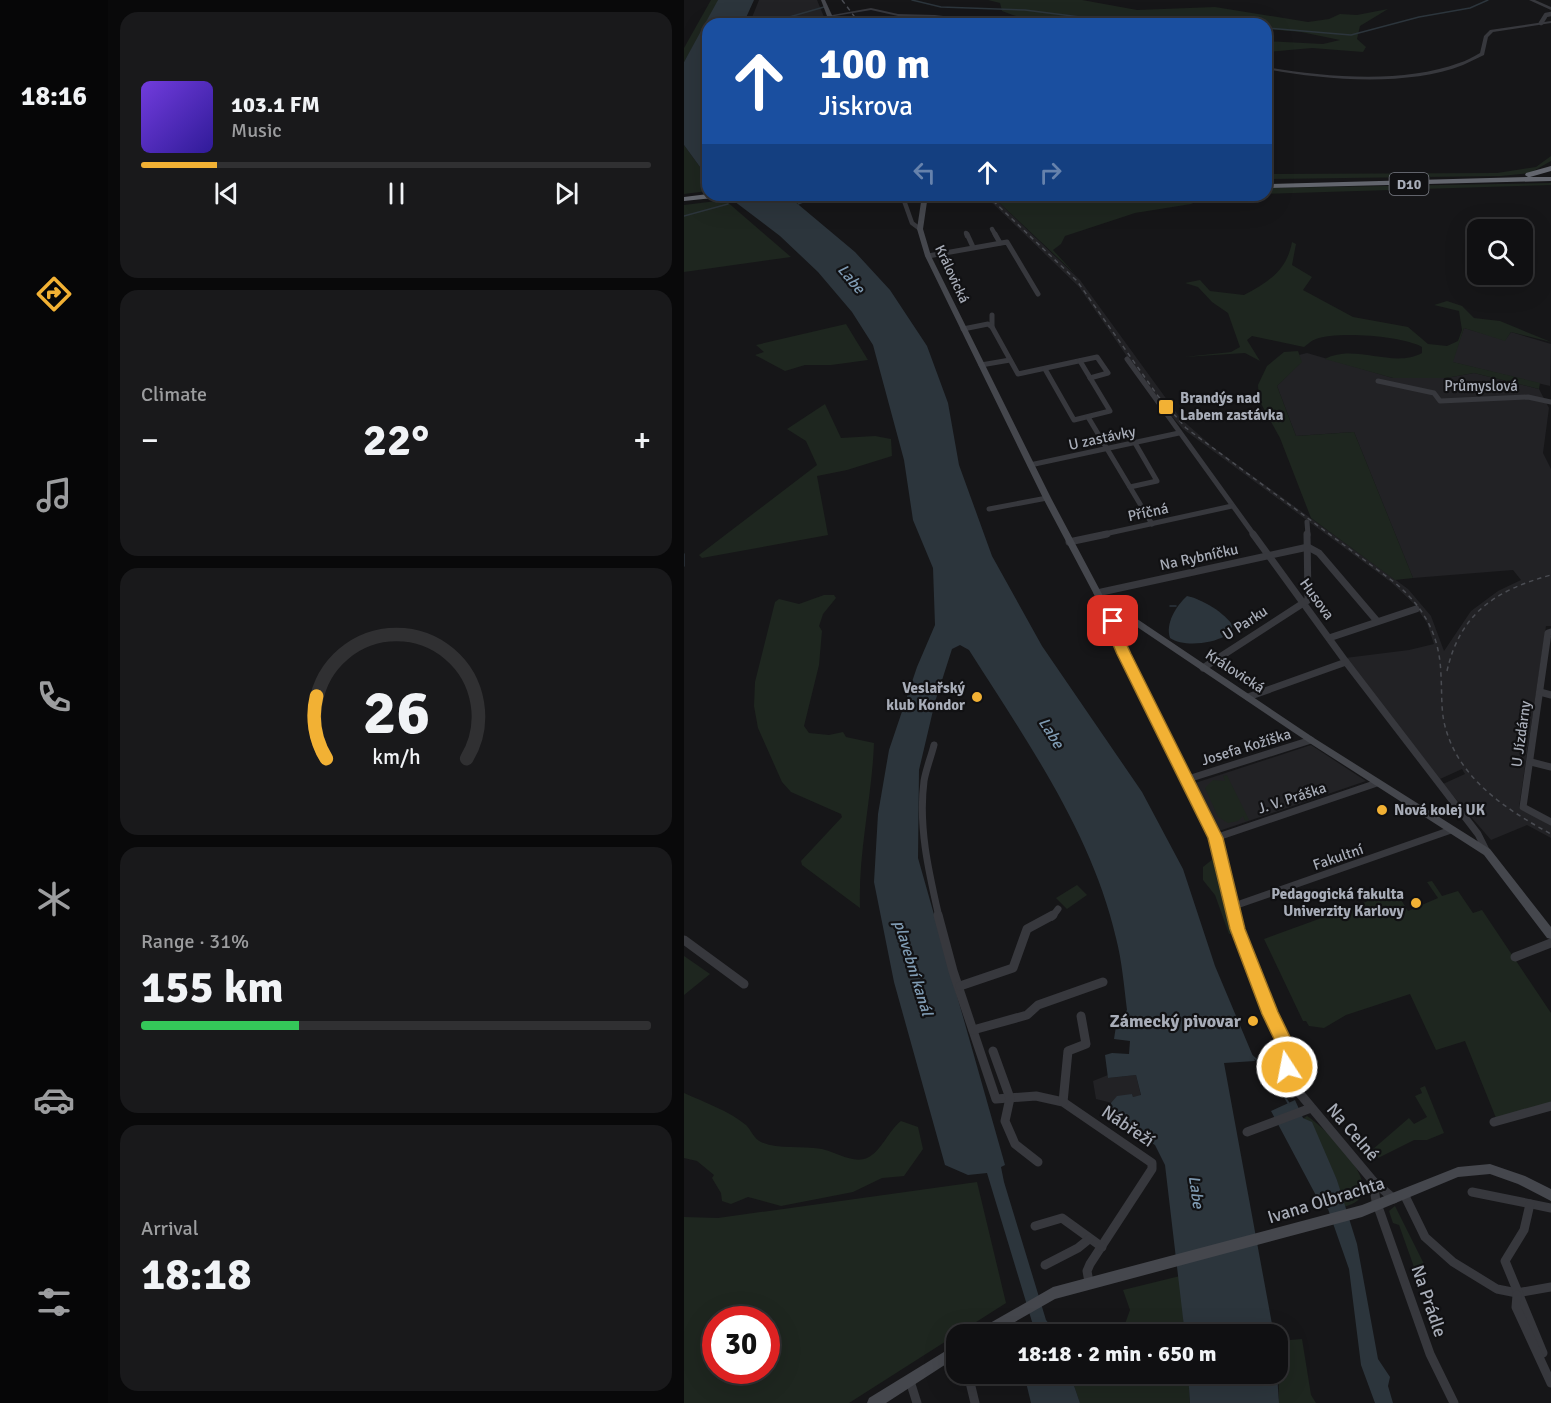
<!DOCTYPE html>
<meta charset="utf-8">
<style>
:root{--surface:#101012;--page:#19191b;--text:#f1f3f6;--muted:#9c9d9f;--line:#303032;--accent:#f2b134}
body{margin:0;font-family:Signika,sans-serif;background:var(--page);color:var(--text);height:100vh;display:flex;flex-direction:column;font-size:22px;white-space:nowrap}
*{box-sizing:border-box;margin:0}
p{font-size:20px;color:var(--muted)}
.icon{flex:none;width:33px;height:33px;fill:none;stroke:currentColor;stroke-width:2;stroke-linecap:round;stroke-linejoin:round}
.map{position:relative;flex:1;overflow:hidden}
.sheet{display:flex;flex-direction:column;gap:12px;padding:12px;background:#09090a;width:576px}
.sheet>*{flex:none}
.top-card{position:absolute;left:18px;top:18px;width:570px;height:183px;border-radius:18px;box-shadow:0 6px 24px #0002,0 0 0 2px var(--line);background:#1a4fa0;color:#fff;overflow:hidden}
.controls{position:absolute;left:783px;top:219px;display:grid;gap:12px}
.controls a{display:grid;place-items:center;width:66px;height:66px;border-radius:12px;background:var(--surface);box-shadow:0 6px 24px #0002,0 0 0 2px var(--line);font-size:30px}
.speed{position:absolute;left:18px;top:1306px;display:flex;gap:12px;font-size:30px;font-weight:700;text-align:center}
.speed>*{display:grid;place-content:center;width:78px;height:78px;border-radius:50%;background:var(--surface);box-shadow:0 6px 24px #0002,0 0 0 2px var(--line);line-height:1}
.speed .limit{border:9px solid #d22;background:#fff;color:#111}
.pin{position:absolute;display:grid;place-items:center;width:51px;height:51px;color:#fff;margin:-26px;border-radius:12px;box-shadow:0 3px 9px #0006}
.me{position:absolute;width:66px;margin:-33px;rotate:349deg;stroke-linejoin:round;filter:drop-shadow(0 0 4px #0008)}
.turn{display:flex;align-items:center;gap:21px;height:126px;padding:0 18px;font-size:27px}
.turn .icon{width:78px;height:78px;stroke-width:2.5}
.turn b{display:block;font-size:42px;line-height:51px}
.lanes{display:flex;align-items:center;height:57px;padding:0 18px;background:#0003;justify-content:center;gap:30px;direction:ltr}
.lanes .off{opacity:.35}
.big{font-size:45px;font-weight:700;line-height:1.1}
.sheet .card{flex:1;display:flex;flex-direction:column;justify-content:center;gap:9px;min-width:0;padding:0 21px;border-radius:18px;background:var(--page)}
.sheet .dial{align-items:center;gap:0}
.dial svg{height:156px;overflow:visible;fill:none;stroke:var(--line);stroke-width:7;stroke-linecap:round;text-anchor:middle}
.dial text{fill:var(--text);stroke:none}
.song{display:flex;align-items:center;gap:18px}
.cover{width:72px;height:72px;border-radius:9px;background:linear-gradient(135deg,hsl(260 70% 55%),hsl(250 70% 35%))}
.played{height:6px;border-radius:3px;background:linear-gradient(90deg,var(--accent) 15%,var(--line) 15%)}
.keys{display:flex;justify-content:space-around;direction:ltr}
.heat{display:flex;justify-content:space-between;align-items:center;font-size:33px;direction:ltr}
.charge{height:9px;border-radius:4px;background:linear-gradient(90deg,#34c759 31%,var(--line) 0)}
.trip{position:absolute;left:262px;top:1324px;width:342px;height:60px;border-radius:18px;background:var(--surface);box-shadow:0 6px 24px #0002,0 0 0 2px var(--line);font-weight:700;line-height:60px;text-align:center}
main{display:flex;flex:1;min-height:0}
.tab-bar{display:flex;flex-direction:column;width:108px;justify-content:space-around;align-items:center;background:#060607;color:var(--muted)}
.tab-bar .icon{width:42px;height:42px}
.tab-bar .selected{color:var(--accent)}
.tab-bar b{font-size:27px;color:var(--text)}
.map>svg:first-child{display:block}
.built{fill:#222225}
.green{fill:#1e261f;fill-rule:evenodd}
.water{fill:#2c353c}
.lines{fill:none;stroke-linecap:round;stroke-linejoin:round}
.stream-far1{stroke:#2c353c;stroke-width:1.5}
.stream{stroke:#2c353c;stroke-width:2}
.minor-far3{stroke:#37383d;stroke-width:4.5}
.minor-far2{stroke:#37383d;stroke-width:5}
.minor-far1{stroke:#37383d;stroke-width:7}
.minor{stroke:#37383d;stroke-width:9}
.tertiary{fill:#37383d;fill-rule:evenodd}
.secondary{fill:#45474d;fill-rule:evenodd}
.motorway{fill:#63666e;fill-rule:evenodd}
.rail{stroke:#4a4c52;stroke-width:1.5;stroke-dasharray:4.5 4;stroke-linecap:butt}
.route{fill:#f2b134;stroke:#9d7322;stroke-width:1.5}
.poi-dot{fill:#f2b134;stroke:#111113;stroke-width:2}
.labels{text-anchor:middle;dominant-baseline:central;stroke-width:4.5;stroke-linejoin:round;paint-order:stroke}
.shield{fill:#111113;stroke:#7b7e86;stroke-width:1.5}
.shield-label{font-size:14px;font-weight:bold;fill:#a8adb8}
.far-street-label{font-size:14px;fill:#a8adb8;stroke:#111113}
.street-label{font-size:15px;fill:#a8adb8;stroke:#111113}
.poi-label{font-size:15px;font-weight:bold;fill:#a8adb8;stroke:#111113;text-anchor:start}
.water-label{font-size:16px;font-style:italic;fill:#7f9bb3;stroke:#111113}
.near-poi-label{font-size:18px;font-weight:bold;fill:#a8adb8;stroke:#111113;text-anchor:end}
.near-street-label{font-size:18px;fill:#a8adb8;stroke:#111113}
</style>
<main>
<nav class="tab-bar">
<b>18:16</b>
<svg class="icon selected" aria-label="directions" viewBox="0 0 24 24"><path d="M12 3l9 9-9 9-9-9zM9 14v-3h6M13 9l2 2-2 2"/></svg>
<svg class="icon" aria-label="music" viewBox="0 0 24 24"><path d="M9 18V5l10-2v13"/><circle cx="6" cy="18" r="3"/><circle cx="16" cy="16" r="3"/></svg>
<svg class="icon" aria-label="phone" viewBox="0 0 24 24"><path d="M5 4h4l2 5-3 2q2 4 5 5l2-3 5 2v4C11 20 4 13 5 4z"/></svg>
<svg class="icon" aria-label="climate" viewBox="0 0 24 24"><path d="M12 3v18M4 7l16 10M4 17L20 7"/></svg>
<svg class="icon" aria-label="car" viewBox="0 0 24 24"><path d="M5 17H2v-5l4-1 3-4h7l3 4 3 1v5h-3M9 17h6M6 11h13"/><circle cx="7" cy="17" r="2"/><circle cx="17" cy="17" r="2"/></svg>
<svg class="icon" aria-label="filters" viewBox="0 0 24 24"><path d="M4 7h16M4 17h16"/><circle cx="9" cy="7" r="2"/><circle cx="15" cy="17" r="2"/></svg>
</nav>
<section class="sheet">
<div class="card">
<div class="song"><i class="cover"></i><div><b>103.1 FM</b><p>Music</p></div></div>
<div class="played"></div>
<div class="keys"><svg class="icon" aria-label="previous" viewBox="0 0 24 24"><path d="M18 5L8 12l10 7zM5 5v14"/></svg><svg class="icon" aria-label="pause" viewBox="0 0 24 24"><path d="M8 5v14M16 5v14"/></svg><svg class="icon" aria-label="next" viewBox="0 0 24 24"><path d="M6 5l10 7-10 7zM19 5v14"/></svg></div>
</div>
<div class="card"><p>Climate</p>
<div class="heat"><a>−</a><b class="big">22°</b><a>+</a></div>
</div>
<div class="card dial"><svg viewBox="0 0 100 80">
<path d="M14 69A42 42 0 1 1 86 69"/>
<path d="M14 69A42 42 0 0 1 9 37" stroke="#f2b134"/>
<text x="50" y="56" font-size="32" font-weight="700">26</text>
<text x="50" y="72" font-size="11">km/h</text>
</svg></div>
<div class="card"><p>Range · 31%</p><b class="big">155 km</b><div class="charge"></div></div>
<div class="card"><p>Arrival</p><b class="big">18:18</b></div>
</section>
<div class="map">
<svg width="867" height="1403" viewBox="0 0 867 1403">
<rect width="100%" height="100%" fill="#161618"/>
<g class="built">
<polygon points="75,0 133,0 143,24 71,24 72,22 67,20"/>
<polygon points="300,195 307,195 396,280 497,419 529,447 724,589 747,616 760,651 787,611 814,591 837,580 829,570 729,578 670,432 612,436 593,386 617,362 615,355 623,353 709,378 762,378 790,373 855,389 865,408 859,453 867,469 867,626 862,626 835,807 867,826 867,838 843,825 807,840 759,784 781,774 778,769 756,779 661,658 725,650 750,644 743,623 730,604 708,583 499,429 471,397 395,287"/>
<polygon points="780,328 821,340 827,332 867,344 866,386 768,362"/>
<polygon points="627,745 682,781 535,831 511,783"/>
<polygon points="424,1075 424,1078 452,1075 457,1096 449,1097 448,1094 428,1103 412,1099 409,1081"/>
</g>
<g class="green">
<polygon points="27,0 34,0 31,9 0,62 0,48"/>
<path d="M304 0H398L453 10 531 7 624 22 645 19 656 14 673 15 704 9 676 26 673 39 682 47 679 52 628 48 582 52V41L639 44 656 40 617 32 582 29V24L528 19 453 16 443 18 440 22 452 24C407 24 360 29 318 11L316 3Z"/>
<polygon points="0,145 24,178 24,191 0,194"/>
<polygon points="867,156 867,161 846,173 817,176 582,179 582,174 813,173 852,167"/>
<polygon points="867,183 867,185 582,194 582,188"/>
<polygon points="307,195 536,195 515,196 518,199 507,204 451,213 381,236 377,244 369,250 391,274"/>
<polygon points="41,200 107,257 0,272 0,205"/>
<path d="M608 242 612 244 608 265 628 277 619 290 669 317 724 327 744 344 763 346 774 341 778 330 775 311 750 305 763 301 778 306 790 318 816 321 867 342 827 332 821 341 780 328 769 362 856 383 855 389 790 373 762 378H709L641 359C671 343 709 369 738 353V347C719 336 653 331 632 339 628 340 624 344 620 347L568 336 563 340 576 361 561 353 500 357 547 352 556 347 544 313 528 302 514 287 501 283 516 280 526 291 560 295C585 282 603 270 608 242Z"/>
<polygon points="162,324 184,360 147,365 121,365 101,371 71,355 80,352 72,345"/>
<polygon points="614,351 618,362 593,386 612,436 670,432 729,578 711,580 627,518 596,438 575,400 574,385 583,366 600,352"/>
<polygon points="141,404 157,438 191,436 207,439 208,456 163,470 133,476 144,535 18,558 15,555 133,465 122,441 103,429"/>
<path d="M140 595H150L152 598 139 614 135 626 138 631 135 665 120 726 125 733 145 735 159 732 162 737 190 743C188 798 174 852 176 908L118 865 117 861 158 817 157 814 107 792 98 782 74 728 70 706 71 682 91 602 95 599 115 604Z"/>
<polygon points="543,775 565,820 561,821 559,816 554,821 544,823 534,817 521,788 529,780 541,781 539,776"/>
<path d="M529 859 532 860C541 884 542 909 548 934H545L531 895 519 880V867Z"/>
<polygon points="748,881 758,896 774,891 789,913 798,910 792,901 867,1013 867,1103 812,1118 781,1041 752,1050 726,994 662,1015 640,1028 625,1026 622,1021 619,1021 580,939 706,893 713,900 716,898 724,911 754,898 743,882"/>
<polygon points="393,885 403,895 383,909 372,898"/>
<polygon points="0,956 26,974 0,995"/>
<polygon points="741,1086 760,1133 743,1140 730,1140 694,1158 688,1150 725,1118 730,1124 743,1117 731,1096 738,1093 736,1088"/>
<path d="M0 1093C20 1102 45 1111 62 1125 67 1130 70 1139 77 1142 95 1150 116 1145 138 1149 152 1152 169 1164 183 1158 197 1152 205 1130 217 1121L234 1127 239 1149 220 1176 198 1178 169 1192 97 1206 64 1197 47 1204 38 1201 37 1193 28 1178 30 1175 13 1161 0 1158Z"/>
<path d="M623 1116C643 1129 713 1196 659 1207L653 1180 620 1118Z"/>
<path d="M293 1182 322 1303 165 1403H0V1217L34 1218ZM32 1320H82V1371H32Z"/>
<polygon points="711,1206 740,1264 730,1267 715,1225 709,1223 705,1211"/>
<polygon points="496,1276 501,1335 437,1335 446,1310 439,1290"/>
<polygon points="618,1339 627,1395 632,1403 595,1403 594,1341"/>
<polygon points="386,1374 504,1374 506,1403 396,1403"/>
</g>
<g class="water">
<polygon points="34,0 70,0 60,22 64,24 24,24 24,178 0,145 0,62"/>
<path d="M42 195H103L171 252 206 290 243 346 264 403 275 465 308 556 358 646 458 792 499 869 531 966 571 1061 540 1063 590 1335H501L481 1165 471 1145 429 1119 427 1103 433 1096 448 1094 449 1097 457 1095 452 1075 424 1078 421 1055 428 1053 445 1054 446 1041 430 1039 432 1026 443 1010C440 986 438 961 432 938 408 833 342 740 285 650L276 645 268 649 251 702 235 770 234 858 321 1165 317 1167 320 1182 362 1320 374 1335H342L349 1325 303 1173 284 1175 261 1165 210 982 190 882 194 814 205 750 233 667 251 625 249 568 229 520 220 460 189 345 168 312 134 272 96 236Z"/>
<path d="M503 596C518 599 541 613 549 626L541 636C527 644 499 647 486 638 481 624 492 606 503 596Z"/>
<polygon points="611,1100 619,1118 628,1122 653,1180 673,1244 694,1359 706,1377 704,1386 709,1403 691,1403 677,1365 665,1269 644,1209 636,1203 587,1111"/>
<polygon points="340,1374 386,1374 396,1403 347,1403"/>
<polygon points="504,1374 593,1374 595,1403 506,1403"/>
</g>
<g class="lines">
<g class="stream-far1">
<polyline points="228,0 257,7 341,10 451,24"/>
<polyline points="81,24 140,7"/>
<polyline points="582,28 667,35 735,17 786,8 804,0"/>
<polyline points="114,204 124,200 163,195"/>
<polyline points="0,216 44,204"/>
<polyline points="0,554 0,566"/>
<polyline points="486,606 492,606"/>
</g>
<polyline class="stream" points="568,1056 585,1070 605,1104"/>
<g class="minor-far3">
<polyline points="857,23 862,15 867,14"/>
<polyline points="218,195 228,223 236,229"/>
<polyline points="308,229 312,236"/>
<polyline points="282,233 283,236"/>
</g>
<g class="minor-far2">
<polyline points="283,234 289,247"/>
<polyline points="311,234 316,243"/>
<polyline points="244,256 323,242 354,294"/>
<polyline points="308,315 308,327"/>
<polyline points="279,329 304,324 308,327 334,374 413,357 424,373 406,378"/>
<polyline points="443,359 570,535"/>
<polyline points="297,365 326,360"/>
<polyline points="361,369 390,420 426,411 396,361"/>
<polyline points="694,381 750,393 756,401 844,397 867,402"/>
<polyline points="404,417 468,524"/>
<polyline points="346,465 495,433"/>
<polyline points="446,487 473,481 451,443"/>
<polyline points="305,509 363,498"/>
<polyline points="623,522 624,535"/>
<polyline points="416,535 548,506"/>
</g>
<g class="minor-far1">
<polyline points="569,534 662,662 794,834 803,852"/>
<polyline points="385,542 423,534"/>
<polyline points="413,593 624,547 635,553 693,621"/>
<polyline points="432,612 429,628 440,654 531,838 551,917"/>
<polyline points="867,632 864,633 839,807 867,822"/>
<polyline points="645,638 732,609"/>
<polyline points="519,668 624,600 623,534"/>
<polyline points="856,692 867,695"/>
<polyline points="564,697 662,662"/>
<path d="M250 745C247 757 242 769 240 781 234 827 245 873 255 917"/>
<polyline points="847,762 867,767"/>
<polyline points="504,779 627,740"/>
<polyline points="531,838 693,783"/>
<polyline points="550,906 767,830"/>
<polyline points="368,917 374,909"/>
</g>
<g class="minor">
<polyline points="254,915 269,971 312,1099 352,1096 379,1102 468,1163 468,1169 406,1264 403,1271 405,1282"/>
<polyline points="551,915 586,1014 599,1040 607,1083 689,1181 710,1199"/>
<polyline points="0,940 60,984"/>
<polyline points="831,957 867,943"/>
<polyline points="276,986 329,968 343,929 369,915"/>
<polyline points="289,1030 343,1015 354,1005 419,982"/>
<polyline points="309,1051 326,1098 321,1121 331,1144 354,1162"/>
<polyline points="379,1102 384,1051 402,1044 397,1016"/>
<polyline points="810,1122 867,1106"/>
<polyline points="563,1132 627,1108"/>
<polyline points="689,1181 692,1201 746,1354 770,1403"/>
<polyline points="788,1192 867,1208"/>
<polyline points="720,1194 741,1237 769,1262 813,1289 833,1293 867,1287"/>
<polyline points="846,1204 840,1230 821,1261 859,1353"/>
<polyline points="351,1226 378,1218 418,1247"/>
<polyline points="361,1265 394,1248 405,1239"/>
<polyline points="833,1295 832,1307 867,1383"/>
<polyline points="284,1374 291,1403"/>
<polyline points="226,1381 233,1403"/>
</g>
<g class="tertiary">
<polygon points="845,0 851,0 867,7 867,10"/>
<polygon points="187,8 214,14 251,15 316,23 318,24 305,24 251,17 214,16 187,10 145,17 143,16"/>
<path d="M867 21V23L809 32 804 37 800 55C793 58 786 62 779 65 723 87 640 80 582 69V67C640 77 719 84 775 63 782 61 789 57 796 53L800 36 806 30Z"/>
</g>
<g class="secondary">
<polygon points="137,0 141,0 152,24 146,24"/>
<polygon points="238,195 244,195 239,229 247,256 367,498 419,596 630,738 806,849 867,927 867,939 863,938 800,855 624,742 413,600 359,498 241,256 233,229"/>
<polygon points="806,1164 841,1176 867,1189 867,1201 834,1184 806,1174 774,1177 678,1217 371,1299 308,1335 290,1335 292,1331 369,1287 678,1205 774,1167"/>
<polygon points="273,1344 273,1357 202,1403 183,1403 185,1398"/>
</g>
<g class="motorway">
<polygon points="867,166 867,171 846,177 867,177 867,181 582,188 582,184 844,177 841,175 842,173"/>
<polygon points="24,194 43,195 39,197 0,201 0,197"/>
</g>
<g class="rail">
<polyline points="158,0 176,24"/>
<path d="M303 195 393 281 474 396 502 428 710 582C741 608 756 636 757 676 758 691 757 707 760 722 772 777 821 809 867 834"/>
<path d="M763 671C776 613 812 590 867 575"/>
</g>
</g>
<polygon class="route" points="429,616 435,621 435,628 447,654 539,838 561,929 594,1012 608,1041 612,1067 609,1072 603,1074 597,1072 591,1041 578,1014 546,929 524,838 433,654 422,628 422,621"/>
<g class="poi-dot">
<rect x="474" y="399" width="16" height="16" rx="3"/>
<circle cx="293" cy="697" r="6"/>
<circle cx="698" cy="810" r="6"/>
<circle cx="732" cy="903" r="6"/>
<circle cx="569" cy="1021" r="6"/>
</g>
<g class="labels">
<rect class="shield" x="705.5" y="173" width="39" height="22" rx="4.5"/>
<g class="shield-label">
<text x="725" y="184">D10</text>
</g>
<g class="far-street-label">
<text transform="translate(268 274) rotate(65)">Královická</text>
</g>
<g class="street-label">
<text x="797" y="386">Průmyslová</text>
<text transform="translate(418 438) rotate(-12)">U zastávky</text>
<text transform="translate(464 512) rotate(-12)">Příčná</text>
<text transform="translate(515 557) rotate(-12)">Na Rybníčku</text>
<text transform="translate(633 599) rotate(54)">Husova</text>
<text transform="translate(561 623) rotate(-33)">U Parku</text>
<text transform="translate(551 671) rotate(33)">Královická</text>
<text transform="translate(837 734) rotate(-82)">U Jízdárny</text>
<text transform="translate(562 747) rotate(-17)">Josefa Kožíška</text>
<text transform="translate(608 798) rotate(-18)">J. V. Práška</text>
<text transform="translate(654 857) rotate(-19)">Fakultní</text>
</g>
<g class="poi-label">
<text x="496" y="398">Brandýs nad<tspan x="496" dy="17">Labem zastávka</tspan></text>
<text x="281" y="688" text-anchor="end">Veslařský<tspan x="281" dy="17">klub Kondor</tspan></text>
<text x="710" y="810">Nová kolej UK</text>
<text x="720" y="894" text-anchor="end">Pedagogická fakulta<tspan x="720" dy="17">Univerzity Karlovy</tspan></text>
</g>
<g class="water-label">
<text transform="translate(167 279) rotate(50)">Labe</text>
<text transform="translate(367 733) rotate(58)">Labe</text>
<text transform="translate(229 968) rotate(73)">plavební kanál</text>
<text transform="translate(512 1192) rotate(82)">Labe</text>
</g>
<g class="near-poi-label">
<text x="557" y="1021">Zámecký pivovar</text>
</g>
<g class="near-street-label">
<text transform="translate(444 1126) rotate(34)">Nábřeží</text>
<text transform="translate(669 1132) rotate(49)">Na Celné</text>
<text transform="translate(642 1200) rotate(-17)">Ivana Olbrachta</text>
<text transform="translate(745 1301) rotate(71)">Na Prádle</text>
</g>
</g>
</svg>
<div class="controls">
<a><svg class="icon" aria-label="search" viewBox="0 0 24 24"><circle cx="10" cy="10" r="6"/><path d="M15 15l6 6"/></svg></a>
</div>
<div class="speed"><div class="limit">30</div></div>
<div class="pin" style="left:429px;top:621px;background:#d93025"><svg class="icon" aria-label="arrive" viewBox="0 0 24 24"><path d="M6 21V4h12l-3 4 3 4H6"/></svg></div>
<svg class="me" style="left:603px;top:1067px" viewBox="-20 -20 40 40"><circle r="17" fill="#f2b134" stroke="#fff" stroke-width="3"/><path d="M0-11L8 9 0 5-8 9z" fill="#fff"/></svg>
<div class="trip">18:18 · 2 min · 650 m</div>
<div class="top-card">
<div class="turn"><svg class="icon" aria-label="ahead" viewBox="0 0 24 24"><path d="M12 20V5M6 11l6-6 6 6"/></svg><div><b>100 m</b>Jiskrova</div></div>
<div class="lanes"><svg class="icon off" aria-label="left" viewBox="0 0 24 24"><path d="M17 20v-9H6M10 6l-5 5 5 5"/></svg><svg class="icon" aria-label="ahead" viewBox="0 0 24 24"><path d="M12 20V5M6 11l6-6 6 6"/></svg><svg class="icon off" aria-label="right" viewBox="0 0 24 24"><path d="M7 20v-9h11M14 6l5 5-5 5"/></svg></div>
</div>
</div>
</main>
